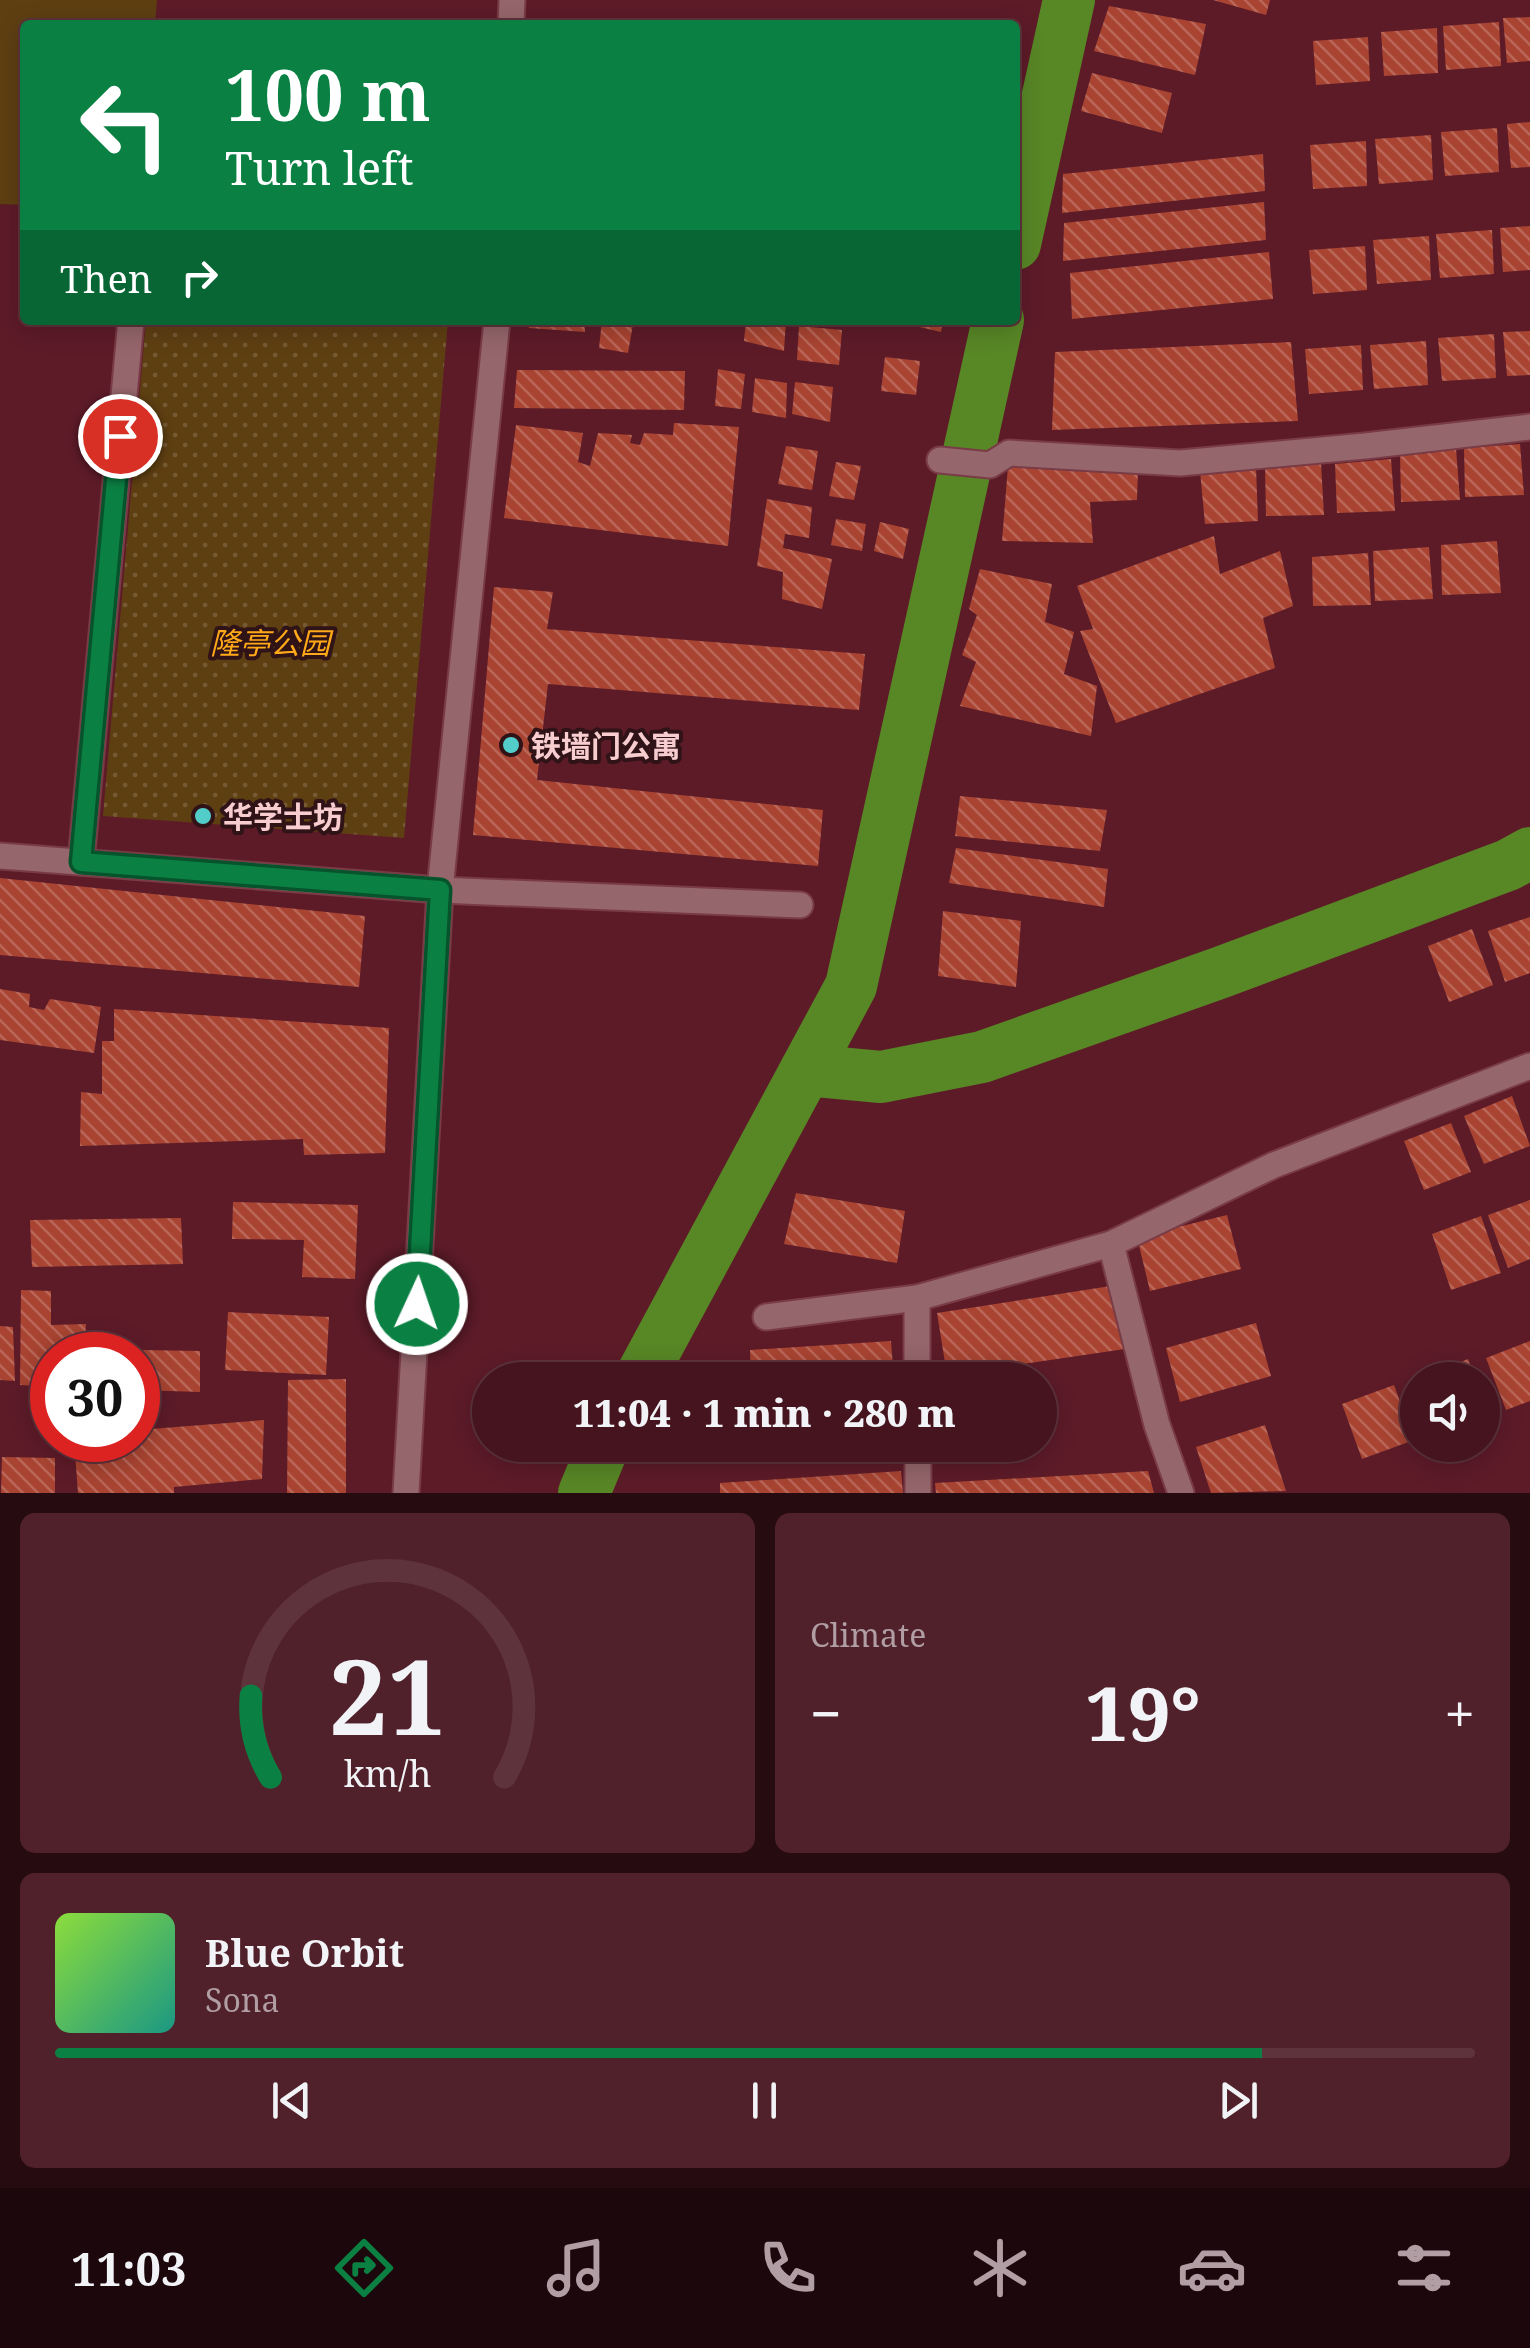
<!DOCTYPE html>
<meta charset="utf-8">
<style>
:root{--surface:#46141e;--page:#50212b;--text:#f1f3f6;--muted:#b09ea4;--line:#5e333c;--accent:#0b8043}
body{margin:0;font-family:"Noto Serif","Noto Sans SC",serif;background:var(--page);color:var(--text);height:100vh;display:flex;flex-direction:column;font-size:38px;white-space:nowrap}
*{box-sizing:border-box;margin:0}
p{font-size:32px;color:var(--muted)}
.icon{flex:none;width:55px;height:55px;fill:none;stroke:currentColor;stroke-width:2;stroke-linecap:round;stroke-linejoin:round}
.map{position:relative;height:1493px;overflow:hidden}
.panel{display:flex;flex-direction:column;gap:20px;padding:20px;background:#260b10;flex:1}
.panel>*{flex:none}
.guide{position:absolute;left:20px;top:20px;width:1000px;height:305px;border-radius:10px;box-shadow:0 5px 25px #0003,0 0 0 2px var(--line);background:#0b8043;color:#fff;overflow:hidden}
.tools{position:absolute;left:1400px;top:1362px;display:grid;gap:20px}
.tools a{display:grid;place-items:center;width:100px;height:100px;border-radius:50%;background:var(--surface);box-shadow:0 5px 25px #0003,0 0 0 2px var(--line);font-size:50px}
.speed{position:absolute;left:30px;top:1332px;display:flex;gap:20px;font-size:50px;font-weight:700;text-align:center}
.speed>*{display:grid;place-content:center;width:130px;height:130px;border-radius:50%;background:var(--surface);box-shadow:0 5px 25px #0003,0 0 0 2px var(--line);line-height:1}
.speed .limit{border:15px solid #d22;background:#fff;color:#111}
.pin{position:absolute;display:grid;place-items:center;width:85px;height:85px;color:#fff;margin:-42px;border:5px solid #fff;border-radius:50%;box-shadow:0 2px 10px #0007}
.me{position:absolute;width:110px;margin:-55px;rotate:3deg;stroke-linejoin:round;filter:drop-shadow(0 0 8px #0008)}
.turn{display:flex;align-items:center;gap:35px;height:210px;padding:0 40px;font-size:45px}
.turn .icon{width:130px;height:130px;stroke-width:2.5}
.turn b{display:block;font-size:70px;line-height:85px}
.then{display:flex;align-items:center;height:95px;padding:0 40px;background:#0003;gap:20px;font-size:38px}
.big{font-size:75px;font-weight:800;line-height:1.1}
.panel .widget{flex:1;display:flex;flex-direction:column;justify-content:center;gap:15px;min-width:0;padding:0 35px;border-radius:15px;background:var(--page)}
.panel .dial{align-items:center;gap:0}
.dial svg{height:260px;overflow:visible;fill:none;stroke:var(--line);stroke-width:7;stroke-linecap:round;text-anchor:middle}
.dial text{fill:var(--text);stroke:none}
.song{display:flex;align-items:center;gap:30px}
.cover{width:120px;height:120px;border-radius:15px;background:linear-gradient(135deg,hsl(90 70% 55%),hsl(170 70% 35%))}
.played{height:10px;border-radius:5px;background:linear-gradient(90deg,var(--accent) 85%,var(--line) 85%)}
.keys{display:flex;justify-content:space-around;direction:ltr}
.heat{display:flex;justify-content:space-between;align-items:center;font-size:55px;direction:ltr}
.panel .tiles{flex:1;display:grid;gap:20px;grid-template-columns:1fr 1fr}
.widget:last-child{grid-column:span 2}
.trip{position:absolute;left:472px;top:1362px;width:585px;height:100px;border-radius:50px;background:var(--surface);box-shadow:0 5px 25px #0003,0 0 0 2px var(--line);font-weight:800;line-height:100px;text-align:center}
.menu{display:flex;height:160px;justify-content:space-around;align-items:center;background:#1c080c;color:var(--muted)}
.menu .icon{width:70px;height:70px}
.menu .current{color:var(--accent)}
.menu b{font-size:45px;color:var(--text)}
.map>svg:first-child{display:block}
.green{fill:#5e3f12}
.park{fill:url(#park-dots)}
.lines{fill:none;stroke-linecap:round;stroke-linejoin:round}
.river{stroke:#588726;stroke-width:52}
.building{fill:url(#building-back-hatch)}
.minor-casing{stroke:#793b46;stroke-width:29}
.minor{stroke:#95666b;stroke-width:25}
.route-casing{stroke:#07532c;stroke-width:25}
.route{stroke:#0b8043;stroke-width:18}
.poi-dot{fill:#53cdc9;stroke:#301317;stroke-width:4}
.labels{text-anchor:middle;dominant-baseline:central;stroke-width:8;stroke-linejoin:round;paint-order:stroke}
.park-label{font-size:30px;font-style:italic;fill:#ffa919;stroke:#301317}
.poi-label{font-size:30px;font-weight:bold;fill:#f7cdd0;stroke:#301317;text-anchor:start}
</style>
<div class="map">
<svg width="1530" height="1493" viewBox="0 0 1530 1493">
<defs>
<pattern id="park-dots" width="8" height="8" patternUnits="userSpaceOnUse" patternTransform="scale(2.5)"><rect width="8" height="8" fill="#5e3f12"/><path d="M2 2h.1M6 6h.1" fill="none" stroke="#765a33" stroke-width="1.8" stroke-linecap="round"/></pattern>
<pattern id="building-back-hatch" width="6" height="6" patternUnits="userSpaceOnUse" patternTransform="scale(2.5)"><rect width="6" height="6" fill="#a94432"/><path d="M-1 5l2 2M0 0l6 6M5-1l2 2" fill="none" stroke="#ba6658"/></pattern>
</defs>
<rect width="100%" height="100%" fill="#5d1b28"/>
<polygon class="green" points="0,0 157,0 155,25 25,25 25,205 0,204"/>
<polygon class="park" points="146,320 448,320 404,838 103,816"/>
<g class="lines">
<g class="river">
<polyline points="1015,244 1069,0"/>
<polyline points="806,1070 881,1077 982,1057 1219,973 1508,865 1530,853"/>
<polyline points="639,1380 851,986 998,320"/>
<polyline points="584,1493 604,1445"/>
</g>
</g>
<g class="building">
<polygon points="1213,0 1270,0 1266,15"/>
<polygon points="1109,6 1206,24 1195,75 1094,51"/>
<polygon points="1530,17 1530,61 1507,63 1503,18"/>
<polygon points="1499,22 1501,66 1446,70 1443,26"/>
<polygon points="1437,28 1438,73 1384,76 1381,32"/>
<polygon points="1368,37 1370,81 1316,85 1313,41"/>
<polygon points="1092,73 1172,93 1162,133 1081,111"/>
<polygon points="1530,122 1530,167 1511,168 1507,124"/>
<polygon points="1497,128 1499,172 1445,176 1441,132"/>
<polygon points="1431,135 1433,180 1379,184 1375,139"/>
<polygon points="1366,141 1367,186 1313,189 1310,145"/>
<polygon points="1263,154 1265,191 1062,213 1063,174"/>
<polygon points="1264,202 1266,240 1063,261 1064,223"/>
<polygon points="1530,226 1530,270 1503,272 1500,228"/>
<polygon points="1492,230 1494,274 1440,278 1436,234"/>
<polygon points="1429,236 1431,280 1377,284 1373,240"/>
<polygon points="1365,246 1367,290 1313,294 1309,250"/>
<polygon points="1269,252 1273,299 1072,319 1070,273"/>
<polygon points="528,320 584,320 585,332 529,328"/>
<polygon points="602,320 633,324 628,353 599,348"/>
<polygon points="746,320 786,320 784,351 744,341"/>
<polygon points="889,320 943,320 941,332"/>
<polygon points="799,326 842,330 839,365 797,360"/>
<polygon points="1530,331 1530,375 1507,376 1503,332"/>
<polygon points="1494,334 1496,378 1442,381 1438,338"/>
<polygon points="1426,341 1428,385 1374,389 1370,345"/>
<polygon points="1291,342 1298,421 1052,430 1055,352"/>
<polygon points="1361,345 1363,390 1309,394 1305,349"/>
<polygon points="885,357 920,361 916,395 881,391"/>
<polygon points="718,369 745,374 741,409 715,406"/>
<polygon points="517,370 685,371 684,410 514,408"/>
<polygon points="755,378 787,383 786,418 752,412"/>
<polygon points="795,382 833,387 830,422 792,414"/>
<polygon points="674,423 739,427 728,546 504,518 516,425 583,433 578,462 590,466 598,433 632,435 630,443 640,445 644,433 673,435"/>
<polygon points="1520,444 1524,495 1465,497 1464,448"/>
<polygon points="786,446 818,451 812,490 778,484"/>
<polygon points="1456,449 1460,500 1401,502 1400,453"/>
<polygon points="1391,459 1395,511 1337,513 1335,464"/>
<polygon points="836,462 861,466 854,500 829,496"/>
<polygon points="1321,463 1324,515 1266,516 1265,467"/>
<polygon points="1008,466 1138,469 1137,500 1090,502 1093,543 1002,541"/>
<polygon points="1256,467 1258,521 1205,524 1200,471"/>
<polygon points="767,499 812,507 809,538 785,534 783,548 832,559 822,609 782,599 783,572 757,566"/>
<polygon points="836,519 866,524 862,551 831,545"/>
<polygon points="880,522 909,529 903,559 874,551"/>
<polygon points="1214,536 1220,574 1280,551 1293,606 1263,618 1275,668 1116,723 1080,631 1093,629 1077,586"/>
<polygon points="1497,541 1501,593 1442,595 1441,545"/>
<polygon points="1429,547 1433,599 1375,601 1373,551"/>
<polygon points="1368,553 1371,605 1313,606 1312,557"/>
<polygon points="980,569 1052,584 1045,622 1074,632 1064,674 1097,686 1091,736 960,706 976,662 962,655 977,615 969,609"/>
<polygon points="494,587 553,592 547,629 865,654 859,710 548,684 537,780 823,810 818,866 473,835"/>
<polygon points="960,796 1107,810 1100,851 955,836"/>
<polygon points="956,848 1108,869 1104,907 949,883"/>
<polygon points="0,878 365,916 359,987 0,955"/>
<polygon points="943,911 1021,921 1016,987 938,976"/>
<polygon points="1530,917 1530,973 1505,982 1488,931"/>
<polygon points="1472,929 1493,985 1449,1002 1428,946"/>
<polygon points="0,989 30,994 29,1007 44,1010 50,999 101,1007 94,1053 0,1040"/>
<polygon points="114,1009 389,1028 385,1153 304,1155 303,1139 80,1146 81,1092 102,1094 102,1041 114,1041"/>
<polygon points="1512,1096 1530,1146 1484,1164 1464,1116"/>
<polygon points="1451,1123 1471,1172 1424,1190 1404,1141"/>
<polygon points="796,1193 905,1211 897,1263 784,1244"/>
<polygon points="1530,1200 1530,1259 1508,1268 1488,1215"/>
<polygon points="233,1202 358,1205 355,1279 302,1277 304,1240 232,1239"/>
<polygon points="1227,1215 1241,1269 1150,1291 1137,1237"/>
<polygon points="1481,1216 1501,1273 1451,1290 1432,1234"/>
<polygon points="181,1218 183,1264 32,1267 30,1220"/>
<polygon points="1117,1285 1125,1349 947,1375 937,1313"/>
<polygon points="21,1290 51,1291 51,1325 86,1324 85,1349 200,1351 200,1392 138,1390 138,1355 52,1355 52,1387 20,1385"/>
<polygon points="228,1312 329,1317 326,1375 225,1370"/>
<polygon points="1256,1323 1271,1376 1180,1402 1166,1348"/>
<polygon points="0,1326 13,1327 15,1381 0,1380"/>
<polygon points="891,1341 894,1380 751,1380 750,1350"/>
<polygon points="1530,1341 1530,1401 1506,1410 1486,1358"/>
<polygon points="1468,1359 1476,1380 1417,1380"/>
<polygon points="346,1379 346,1493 287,1493 288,1380"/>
<polygon points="1394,1385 1414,1440 1362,1459 1342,1404"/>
<polygon points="264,1420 262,1479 174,1487 174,1493 78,1493 74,1440 138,1440 138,1430"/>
<polygon points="1265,1425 1286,1491 1211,1493 1196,1447"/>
<polygon points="2,1457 55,1458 55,1493 1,1493"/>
<polygon points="901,1471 903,1493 720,1493 720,1483"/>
<polygon points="1148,1471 1154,1493 936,1493 935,1483"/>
</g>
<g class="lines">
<defs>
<g id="minor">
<polyline points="511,25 512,0"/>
<polyline points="940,460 990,465 1009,453 1180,463 1365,446 1530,427"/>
<polyline points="0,856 440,890 800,905"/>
<polyline points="81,862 131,320"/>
<polyline points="1111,1244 1157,1425 1181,1493"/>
<polyline points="917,1298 917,1380"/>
<polyline points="766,1317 917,1298 1111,1244 1274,1165 1530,1066"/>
<polyline points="918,1445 918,1493"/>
<polyline points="406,1493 440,890 497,320"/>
</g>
</defs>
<use href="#minor" class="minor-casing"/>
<use href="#minor" class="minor"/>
</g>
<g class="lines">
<defs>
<polyline id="route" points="120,436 81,862 440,890 417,1304"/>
</defs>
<use href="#route" class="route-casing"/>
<use href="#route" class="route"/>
</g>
<g class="poi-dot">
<circle cx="511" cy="745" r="10"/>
<circle cx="203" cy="816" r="10"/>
</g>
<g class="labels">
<g class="park-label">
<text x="270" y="642">隆亭公园</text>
</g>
<g class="poi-label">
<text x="531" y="745">铁墙门公寓</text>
<text x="223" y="816">华学士坊</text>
</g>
</g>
</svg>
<div class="tools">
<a><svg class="icon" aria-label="sound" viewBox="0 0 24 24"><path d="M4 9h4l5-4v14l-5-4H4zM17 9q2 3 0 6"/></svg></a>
</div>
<div class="speed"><div class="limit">30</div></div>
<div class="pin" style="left:120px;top:436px;background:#d93025"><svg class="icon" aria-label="arrive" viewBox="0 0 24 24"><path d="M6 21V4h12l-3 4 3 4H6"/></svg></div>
<svg class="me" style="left:417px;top:1304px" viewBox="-20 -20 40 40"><circle r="17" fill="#0b8043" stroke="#fff" stroke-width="3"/><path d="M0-11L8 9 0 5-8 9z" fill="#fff"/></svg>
<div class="trip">11:04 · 1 min · 280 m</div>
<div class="guide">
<div class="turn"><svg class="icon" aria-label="left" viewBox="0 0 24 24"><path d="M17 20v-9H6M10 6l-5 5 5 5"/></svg><div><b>100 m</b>Turn left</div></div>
<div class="then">Then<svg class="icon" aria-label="right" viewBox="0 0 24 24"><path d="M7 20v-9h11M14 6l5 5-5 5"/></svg></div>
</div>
</div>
<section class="panel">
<div class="tiles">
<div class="widget dial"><svg viewBox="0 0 100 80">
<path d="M14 69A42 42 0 1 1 86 69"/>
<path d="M14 69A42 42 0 0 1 8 44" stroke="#0b8043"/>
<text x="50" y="56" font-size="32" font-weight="700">21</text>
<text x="50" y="72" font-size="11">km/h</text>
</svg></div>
<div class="widget"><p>Climate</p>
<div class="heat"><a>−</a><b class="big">19°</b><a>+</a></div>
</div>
<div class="widget">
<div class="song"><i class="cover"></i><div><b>Blue Orbit</b><p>Sona</p></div></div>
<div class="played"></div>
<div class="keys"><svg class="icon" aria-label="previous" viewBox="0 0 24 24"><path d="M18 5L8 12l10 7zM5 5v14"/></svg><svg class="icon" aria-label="pause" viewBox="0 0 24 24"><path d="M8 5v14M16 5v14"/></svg><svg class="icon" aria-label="next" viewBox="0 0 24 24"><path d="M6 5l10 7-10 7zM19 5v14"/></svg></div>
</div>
</div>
</section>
<nav class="menu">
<b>11:03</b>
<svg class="icon current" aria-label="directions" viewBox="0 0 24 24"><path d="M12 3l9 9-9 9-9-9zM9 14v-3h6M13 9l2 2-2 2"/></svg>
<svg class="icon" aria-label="music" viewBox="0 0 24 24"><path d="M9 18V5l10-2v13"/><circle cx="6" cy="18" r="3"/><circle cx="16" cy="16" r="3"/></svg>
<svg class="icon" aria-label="phone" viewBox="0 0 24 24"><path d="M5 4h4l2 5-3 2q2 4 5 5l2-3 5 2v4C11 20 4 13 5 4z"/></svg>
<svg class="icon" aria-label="climate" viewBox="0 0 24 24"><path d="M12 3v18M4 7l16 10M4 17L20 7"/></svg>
<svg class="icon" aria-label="car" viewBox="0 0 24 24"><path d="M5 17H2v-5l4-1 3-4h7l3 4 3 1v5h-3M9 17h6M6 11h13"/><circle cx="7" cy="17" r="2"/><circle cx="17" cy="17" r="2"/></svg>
<svg class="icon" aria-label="filters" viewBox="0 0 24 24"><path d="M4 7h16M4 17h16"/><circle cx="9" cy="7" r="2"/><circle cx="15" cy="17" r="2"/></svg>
</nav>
